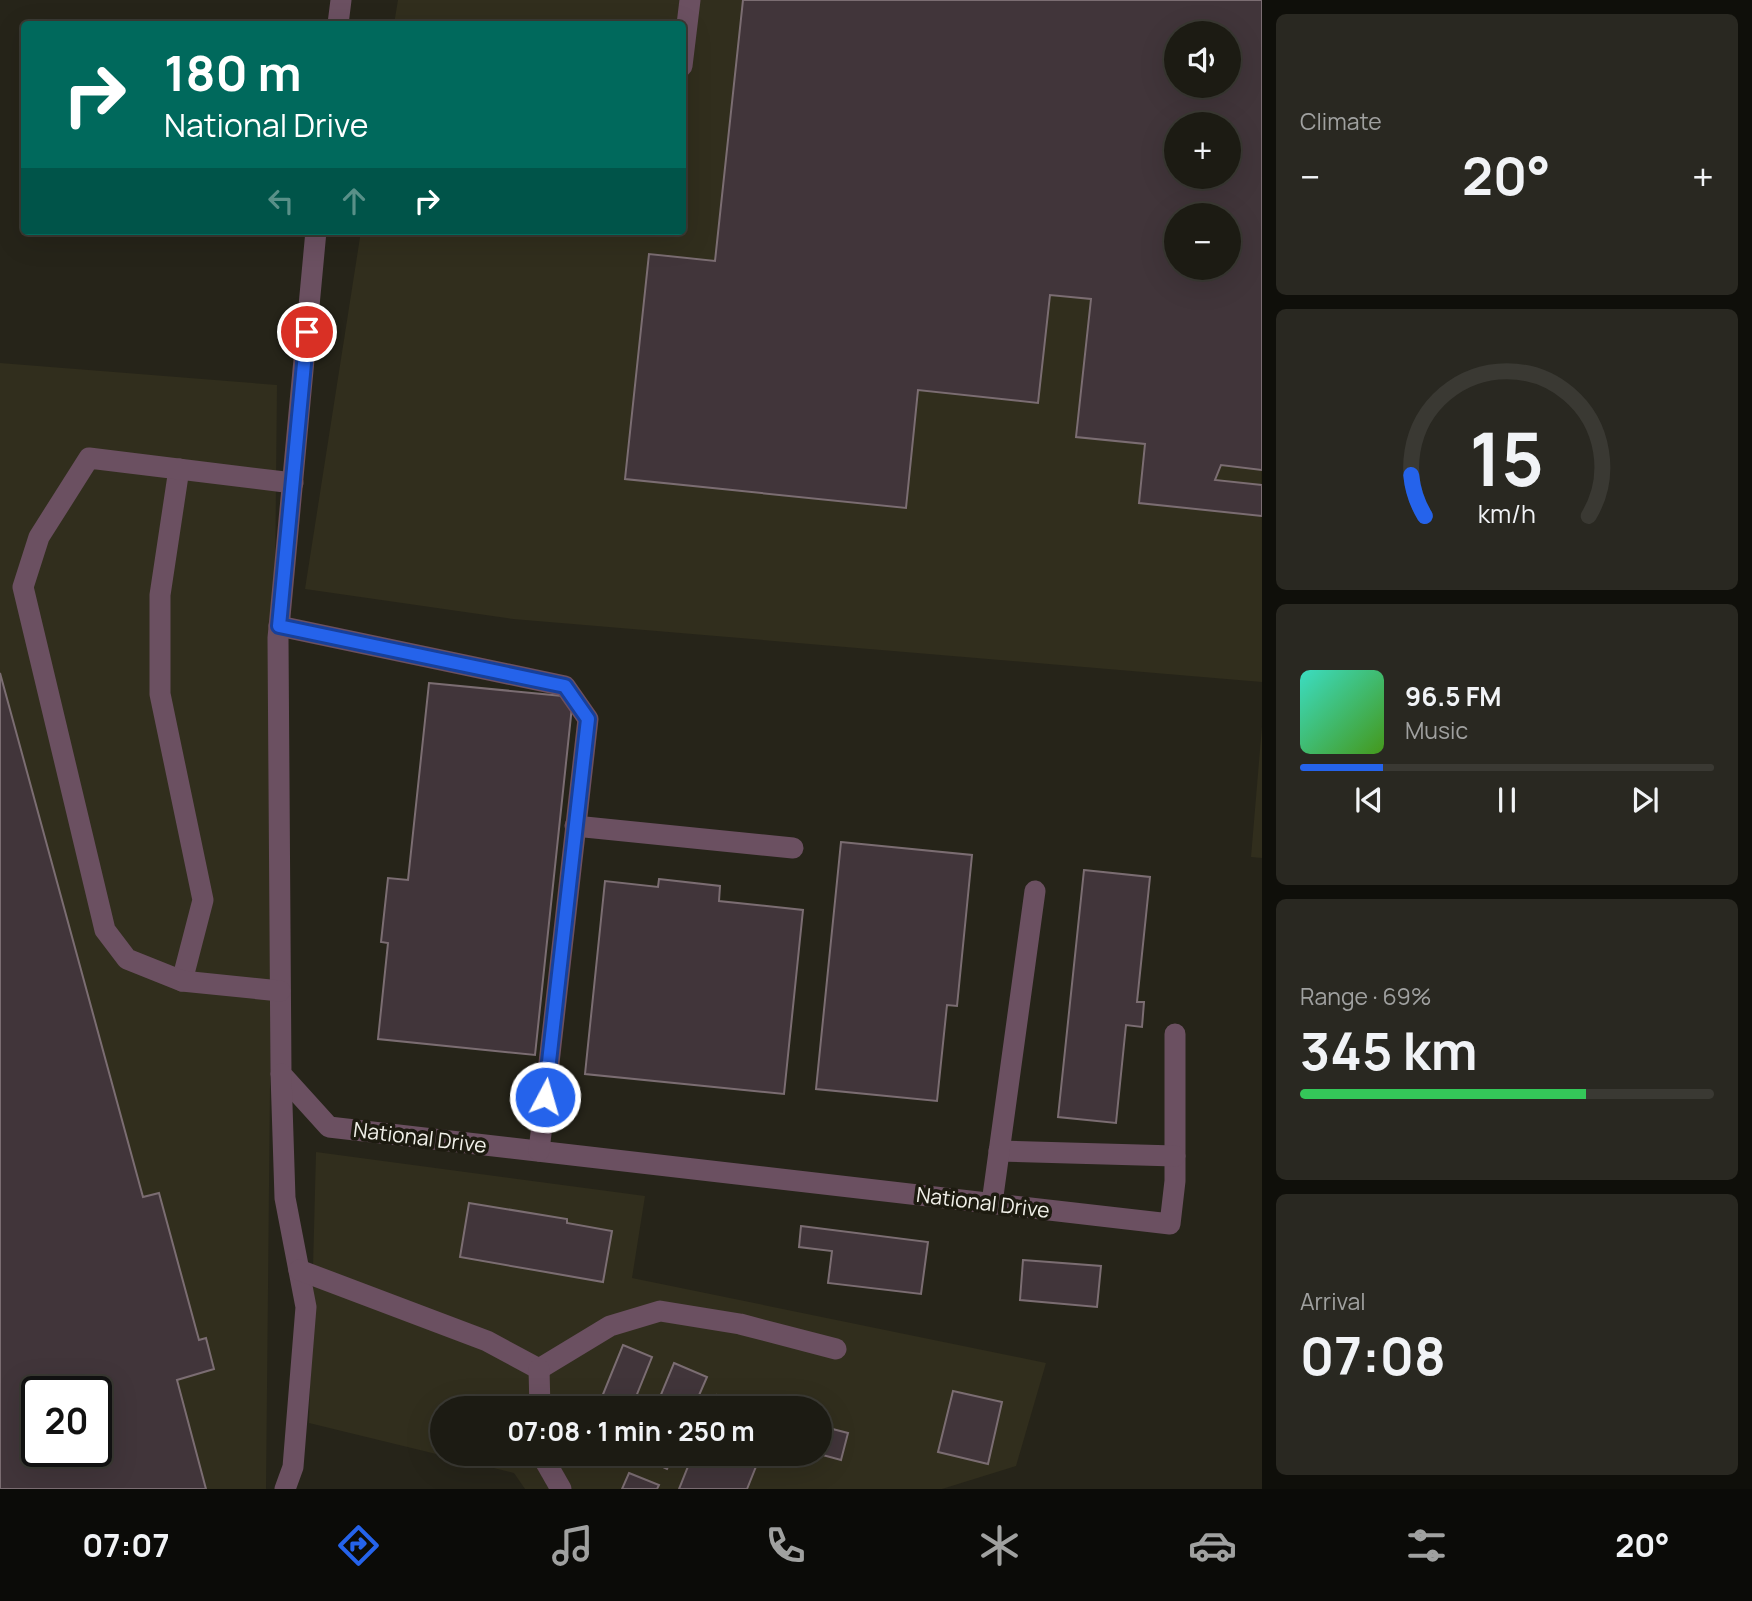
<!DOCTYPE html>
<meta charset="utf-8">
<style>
:root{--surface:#1c1b13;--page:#292821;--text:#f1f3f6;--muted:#a0a1a0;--line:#3a3933;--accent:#2563eb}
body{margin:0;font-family:Manrope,sans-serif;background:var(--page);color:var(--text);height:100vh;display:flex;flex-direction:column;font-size:26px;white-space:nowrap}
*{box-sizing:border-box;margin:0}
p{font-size:23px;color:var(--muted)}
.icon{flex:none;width:38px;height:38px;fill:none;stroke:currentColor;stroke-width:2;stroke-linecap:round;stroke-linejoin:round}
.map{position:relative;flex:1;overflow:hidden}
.sheet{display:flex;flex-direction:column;gap:14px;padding:14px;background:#0f0f0a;width:490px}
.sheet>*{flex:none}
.guide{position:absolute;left:21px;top:21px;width:665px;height:214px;border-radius:7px;box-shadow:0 7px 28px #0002,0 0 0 2px var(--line);background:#00695c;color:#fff;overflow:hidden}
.fabs{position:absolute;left:1164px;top:21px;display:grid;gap:14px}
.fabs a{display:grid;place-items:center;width:77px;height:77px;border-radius:50%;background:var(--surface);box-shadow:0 7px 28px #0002,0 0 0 2px var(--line);font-size:35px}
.speed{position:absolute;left:21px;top:1376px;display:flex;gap:14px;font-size:35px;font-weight:700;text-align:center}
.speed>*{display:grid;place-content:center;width:91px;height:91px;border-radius:50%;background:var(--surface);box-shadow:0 7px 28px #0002,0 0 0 2px var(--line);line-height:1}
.speed .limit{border:4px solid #111;border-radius:10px;background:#fff;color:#111}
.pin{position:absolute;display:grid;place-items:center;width:60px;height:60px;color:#fff;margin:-30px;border:4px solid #fff;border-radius:50%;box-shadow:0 2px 7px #0007}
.me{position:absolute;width:77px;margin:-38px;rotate:6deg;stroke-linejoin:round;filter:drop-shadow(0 0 5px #0008)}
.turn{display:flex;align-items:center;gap:24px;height:147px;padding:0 28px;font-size:32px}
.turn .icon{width:91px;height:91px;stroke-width:2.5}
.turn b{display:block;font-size:49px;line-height:60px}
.lanes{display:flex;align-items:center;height:66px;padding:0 28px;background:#0003;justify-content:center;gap:35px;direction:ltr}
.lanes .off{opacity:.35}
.big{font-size:52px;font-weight:700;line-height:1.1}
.sheet .widget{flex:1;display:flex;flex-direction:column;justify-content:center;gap:10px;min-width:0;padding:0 24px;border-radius:10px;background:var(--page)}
.sheet .dial{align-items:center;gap:0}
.dial svg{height:182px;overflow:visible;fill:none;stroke:var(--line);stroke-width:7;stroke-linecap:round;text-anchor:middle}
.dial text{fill:var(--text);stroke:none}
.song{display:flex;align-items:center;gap:21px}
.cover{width:84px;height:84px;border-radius:10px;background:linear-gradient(135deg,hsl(170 70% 55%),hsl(100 70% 35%))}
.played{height:7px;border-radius:4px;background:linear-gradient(90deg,var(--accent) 20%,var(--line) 20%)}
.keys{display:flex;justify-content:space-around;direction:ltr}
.heat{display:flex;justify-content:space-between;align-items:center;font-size:38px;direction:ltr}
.charge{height:10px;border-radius:5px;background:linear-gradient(90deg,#34c759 69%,var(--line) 0)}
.trip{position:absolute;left:430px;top:1396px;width:402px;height:70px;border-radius:35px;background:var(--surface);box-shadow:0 7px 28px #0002,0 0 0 2px var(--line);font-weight:700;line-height:70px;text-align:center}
.dock{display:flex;height:112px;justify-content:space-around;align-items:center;background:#0b0b08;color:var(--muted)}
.dock .icon{width:49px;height:49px}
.dock .current{color:var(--accent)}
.dock b{font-size:32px;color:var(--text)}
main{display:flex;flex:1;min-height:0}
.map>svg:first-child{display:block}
.built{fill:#312e1d;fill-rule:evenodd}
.building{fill:#41353a;stroke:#7b6d72;stroke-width:2;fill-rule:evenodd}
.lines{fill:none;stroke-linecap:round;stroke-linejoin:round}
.minor{stroke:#6b5061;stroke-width:21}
.route-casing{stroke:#184099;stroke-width:18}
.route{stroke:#2563eb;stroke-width:12}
.labels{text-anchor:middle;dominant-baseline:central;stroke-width:7;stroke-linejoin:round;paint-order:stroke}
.street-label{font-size:21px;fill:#f1f0e9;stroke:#1d1b10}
</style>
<main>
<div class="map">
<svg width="1262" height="1489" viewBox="0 0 1262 1489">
<rect width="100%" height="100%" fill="#262419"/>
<g class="built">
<path d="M398 0H1262V682L513 619 305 589 361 231H682V24H394ZM1176 33H1228V86H1176ZM1176 124H1228V177H1176ZM1176 215H1228V268H1176Z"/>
<path d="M0 363 277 385 266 1489H0ZM37 1391H96V1451H37Z"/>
<polygon points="1262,726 1262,858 1251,857"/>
<path d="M316 1152 645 1196 632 1278 1046 1363 1016 1466 942 1489H525L514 1473 309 1423ZM443 1409H821V1454H443Z"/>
</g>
<g class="building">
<path d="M743 0H1262V470L1221 465 1215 480 1262 485V516L1139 503 1145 444 1076 437 1091 299 1050 295 1038 403 918 390 906 508 625 479 649 254 715 261ZM1176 33H1228V86H1176ZM1176 124H1228V177H1176ZM1176 215H1228V268H1176Z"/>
<path d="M0 673 143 1197 159 1193 199 1340 206 1338 214 1369 177 1380 206 1489H0ZM37 1391H96V1451H37Z"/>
<polygon points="429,683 573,697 535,1055 378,1039 388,943 381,942 388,878 408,880"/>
<polygon points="841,842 972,855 957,1006 947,1005 937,1101 816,1089"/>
<polygon points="1084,870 1150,877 1137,1002 1144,1002 1142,1027 1126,1025 1116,1123 1058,1117"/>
<polygon points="659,879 720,886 719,901 803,910 784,1094 585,1074 605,881 658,887"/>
<polygon points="469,1203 567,1219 567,1223 612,1231 603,1282 460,1257"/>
<polygon points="801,1226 928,1242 921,1294 828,1283 832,1251 799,1247"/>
<polygon points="1023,1260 1101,1266 1097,1307 1020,1300"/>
<polygon points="623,1345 652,1357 631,1409 597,1409"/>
<polygon points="674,1363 707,1377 693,1409 655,1409"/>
<polygon points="953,1391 1002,1402 988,1464 938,1452"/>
<polygon points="717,1395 752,1409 711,1409"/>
<polygon points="821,1426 848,1433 841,1460 819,1454 821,1454"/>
<polygon points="635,1454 674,1454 667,1469"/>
<polygon points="693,1454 761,1454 747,1489 679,1489"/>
<polygon points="629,1473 659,1485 657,1489 622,1489"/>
</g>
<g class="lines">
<g class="minor">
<polyline points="338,24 341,0"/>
<polyline points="682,66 690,0"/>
<polyline points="316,231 278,638 281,1074 329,1127 1170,1224 1175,1181 1175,1034"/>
<polyline points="179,469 160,595 160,694 203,900 182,981"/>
<polyline points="279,626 565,686 588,719 539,1151"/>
<polyline points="575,826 793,848"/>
<polyline points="280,991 182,981 127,959 105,930 23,587 39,537 89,458 293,483"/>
<polyline points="281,1074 285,1198 306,1307 293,1467 285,1489"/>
<polyline points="999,1151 1175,1156"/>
<polyline points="992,1203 1035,891"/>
<polyline points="299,1270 487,1341 539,1369 610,1326 660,1311 740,1324 836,1349"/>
<polyline points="539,1369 540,1409"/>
<polyline points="541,1454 561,1489"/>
</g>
</g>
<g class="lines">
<defs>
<polyline id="route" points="307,332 279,626 565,686 588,719 545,1097"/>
</defs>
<use href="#route" class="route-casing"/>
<use href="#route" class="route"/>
</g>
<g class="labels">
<g class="street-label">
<text transform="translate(420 1137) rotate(7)">National Drive</text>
<text transform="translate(983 1202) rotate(7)">National Drive</text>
</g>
</g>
</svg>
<div class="fabs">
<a><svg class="icon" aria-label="sound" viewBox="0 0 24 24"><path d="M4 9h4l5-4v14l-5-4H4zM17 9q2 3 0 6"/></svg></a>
<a>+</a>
<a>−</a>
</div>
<div class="speed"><div class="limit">20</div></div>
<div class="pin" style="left:307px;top:332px;background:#d93025"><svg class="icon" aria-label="arrive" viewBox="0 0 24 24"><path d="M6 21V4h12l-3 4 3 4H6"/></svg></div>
<svg class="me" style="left:545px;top:1097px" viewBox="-20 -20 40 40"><circle r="17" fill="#2563eb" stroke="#fff" stroke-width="3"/><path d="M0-11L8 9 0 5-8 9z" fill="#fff"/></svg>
<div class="trip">07:08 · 1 min · 250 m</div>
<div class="guide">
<div class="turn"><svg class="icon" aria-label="right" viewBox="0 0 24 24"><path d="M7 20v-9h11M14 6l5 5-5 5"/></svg><div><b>180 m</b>National Drive</div></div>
<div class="lanes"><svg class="icon off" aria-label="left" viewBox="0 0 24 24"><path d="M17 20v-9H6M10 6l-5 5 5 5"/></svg><svg class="icon off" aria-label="ahead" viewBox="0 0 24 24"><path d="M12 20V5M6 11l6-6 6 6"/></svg><svg class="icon" aria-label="right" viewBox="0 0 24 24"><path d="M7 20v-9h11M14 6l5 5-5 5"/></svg></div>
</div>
</div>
<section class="sheet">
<div class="widget"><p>Climate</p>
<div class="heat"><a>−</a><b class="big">20°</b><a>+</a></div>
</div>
<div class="widget dial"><svg viewBox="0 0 100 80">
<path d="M14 69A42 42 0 1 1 86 69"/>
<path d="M14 69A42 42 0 0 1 8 51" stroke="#2563eb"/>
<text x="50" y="56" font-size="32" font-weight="700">15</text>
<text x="50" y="72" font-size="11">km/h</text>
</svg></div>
<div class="widget">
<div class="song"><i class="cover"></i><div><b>96.5 FM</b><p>Music</p></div></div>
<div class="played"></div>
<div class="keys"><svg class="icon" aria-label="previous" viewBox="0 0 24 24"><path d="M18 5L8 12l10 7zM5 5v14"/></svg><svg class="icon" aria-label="pause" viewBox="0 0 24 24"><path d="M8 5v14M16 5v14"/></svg><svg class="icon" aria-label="next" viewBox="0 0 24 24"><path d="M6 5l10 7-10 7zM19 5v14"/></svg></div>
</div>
<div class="widget"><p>Range · 69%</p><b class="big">345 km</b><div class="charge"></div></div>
<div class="widget"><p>Arrival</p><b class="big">07:08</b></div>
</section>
</main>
<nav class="dock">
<b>07:07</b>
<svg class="icon current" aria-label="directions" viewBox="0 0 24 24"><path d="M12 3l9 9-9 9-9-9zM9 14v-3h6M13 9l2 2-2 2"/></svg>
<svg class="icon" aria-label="music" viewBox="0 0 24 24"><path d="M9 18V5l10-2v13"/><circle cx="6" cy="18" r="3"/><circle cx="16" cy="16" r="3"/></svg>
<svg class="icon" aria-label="phone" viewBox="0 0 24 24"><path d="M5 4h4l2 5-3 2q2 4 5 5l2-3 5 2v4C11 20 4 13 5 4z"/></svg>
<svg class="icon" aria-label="climate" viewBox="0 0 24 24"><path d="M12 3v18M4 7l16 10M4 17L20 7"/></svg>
<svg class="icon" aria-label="car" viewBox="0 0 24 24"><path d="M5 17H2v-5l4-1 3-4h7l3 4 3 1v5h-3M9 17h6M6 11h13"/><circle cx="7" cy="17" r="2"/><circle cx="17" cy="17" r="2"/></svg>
<svg class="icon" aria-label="filters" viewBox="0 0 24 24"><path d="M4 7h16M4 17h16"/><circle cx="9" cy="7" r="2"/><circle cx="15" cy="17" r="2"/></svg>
<b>20°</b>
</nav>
